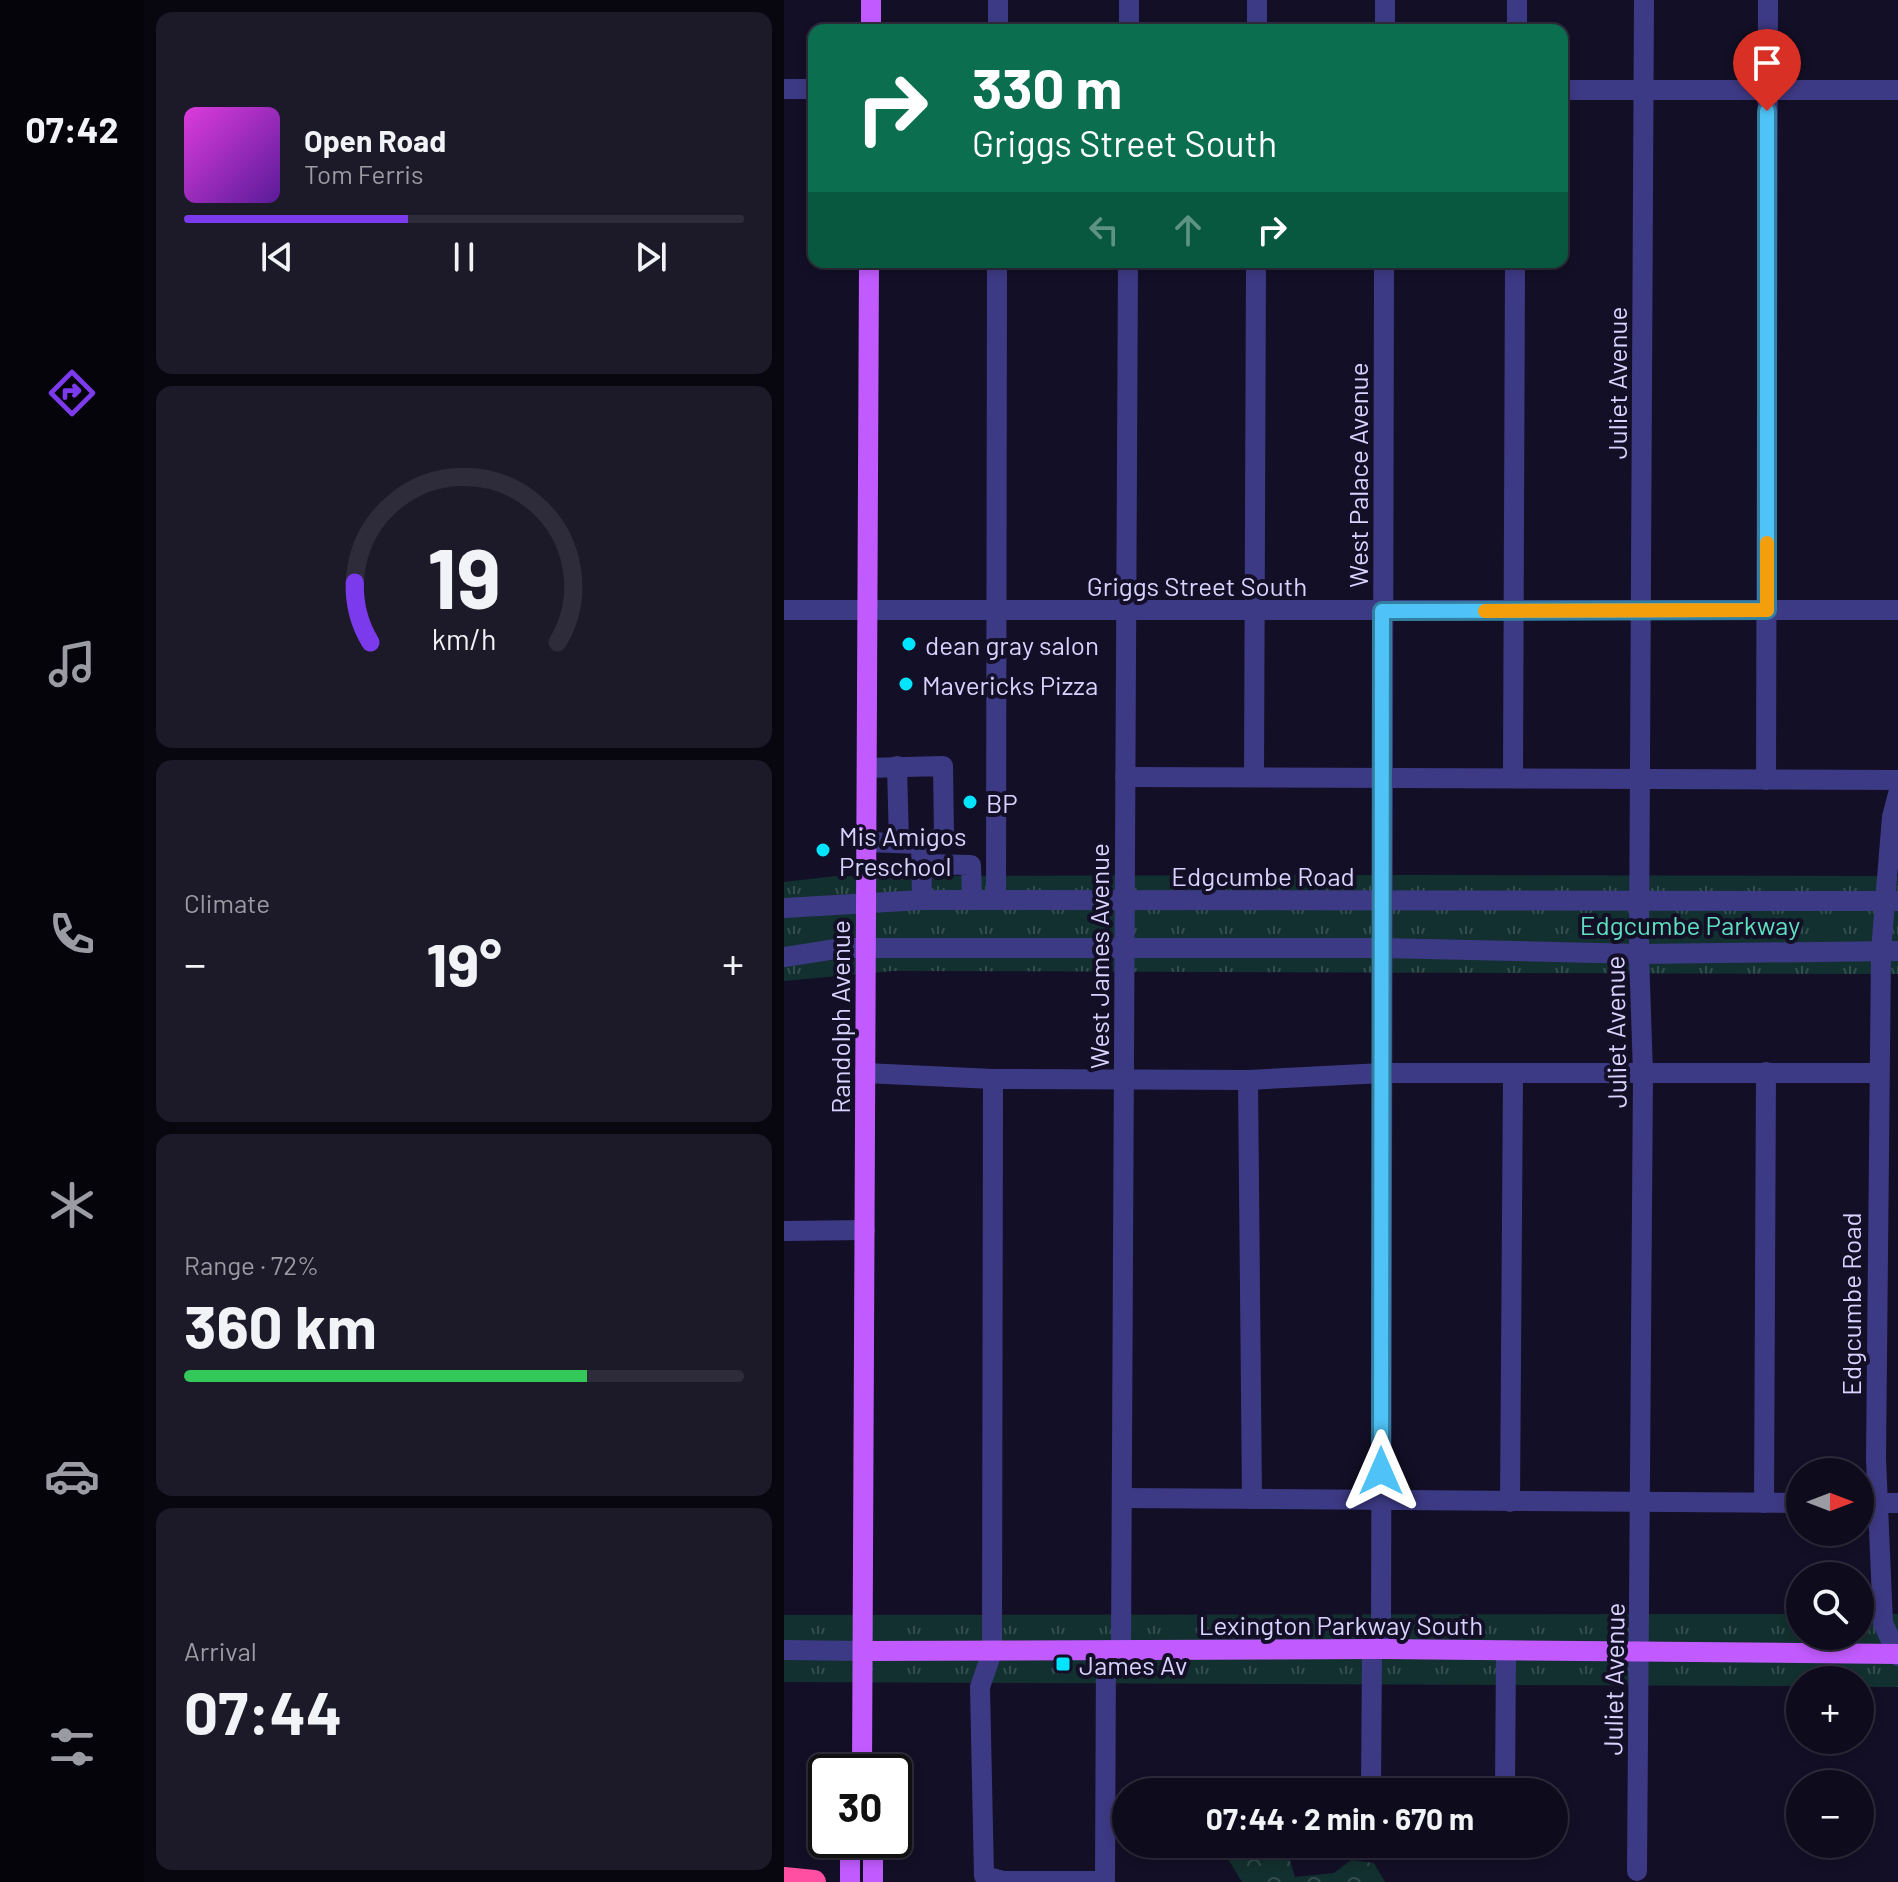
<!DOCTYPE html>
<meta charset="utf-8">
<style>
:root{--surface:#0e0b1c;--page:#1c1929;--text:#f1f3f6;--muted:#9b9ba3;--line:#2e2b3b;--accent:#7c3aed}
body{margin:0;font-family:Barlow,sans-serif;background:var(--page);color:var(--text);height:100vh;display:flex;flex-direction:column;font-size:30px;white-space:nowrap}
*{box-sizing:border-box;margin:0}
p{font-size:26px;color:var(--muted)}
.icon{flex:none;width:44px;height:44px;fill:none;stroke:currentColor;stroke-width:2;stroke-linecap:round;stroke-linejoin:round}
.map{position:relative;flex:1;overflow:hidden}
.sheet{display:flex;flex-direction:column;gap:12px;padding:12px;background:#08060f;width:640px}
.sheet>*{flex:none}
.guide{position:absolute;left:24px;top:24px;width:760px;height:244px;border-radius:16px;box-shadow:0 4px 12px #0003,0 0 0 2px var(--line);background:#0b6e4f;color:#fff;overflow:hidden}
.needle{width:52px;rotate:90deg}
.tools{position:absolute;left:1002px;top:1458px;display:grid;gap:16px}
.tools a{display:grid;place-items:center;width:88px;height:88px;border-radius:50%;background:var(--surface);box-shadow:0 4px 12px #0003,0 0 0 2px var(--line);font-size:40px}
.speed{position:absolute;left:24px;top:1754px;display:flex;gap:16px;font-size:40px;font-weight:700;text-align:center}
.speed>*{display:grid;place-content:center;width:104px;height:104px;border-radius:50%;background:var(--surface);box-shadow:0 4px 12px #0003,0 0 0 2px var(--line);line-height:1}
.speed .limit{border:4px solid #111;border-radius:12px;background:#fff;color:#111}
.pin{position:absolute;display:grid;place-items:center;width:68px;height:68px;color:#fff;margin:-82px -34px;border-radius:50% 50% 50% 0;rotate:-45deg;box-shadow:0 0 8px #0007}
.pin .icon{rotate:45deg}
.me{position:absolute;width:88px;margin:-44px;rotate:0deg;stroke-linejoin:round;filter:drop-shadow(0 0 6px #0008)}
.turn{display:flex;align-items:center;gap:28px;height:168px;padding:0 32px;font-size:36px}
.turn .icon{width:104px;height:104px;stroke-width:2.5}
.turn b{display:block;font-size:56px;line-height:68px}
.lanes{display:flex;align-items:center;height:76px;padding:0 32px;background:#0003;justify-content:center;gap:40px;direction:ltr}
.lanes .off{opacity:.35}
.big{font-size:60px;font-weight:700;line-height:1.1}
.sheet .card{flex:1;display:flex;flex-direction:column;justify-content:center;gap:12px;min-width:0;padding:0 28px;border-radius:16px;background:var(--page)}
.sheet .dial{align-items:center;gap:0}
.dial svg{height:208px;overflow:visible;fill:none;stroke:var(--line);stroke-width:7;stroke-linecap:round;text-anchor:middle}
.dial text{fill:var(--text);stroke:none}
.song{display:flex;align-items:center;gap:24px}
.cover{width:96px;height:96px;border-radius:12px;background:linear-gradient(135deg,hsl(300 70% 55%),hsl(270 70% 35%))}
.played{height:8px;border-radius:4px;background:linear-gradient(90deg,var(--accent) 40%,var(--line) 40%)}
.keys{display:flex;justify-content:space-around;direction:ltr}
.heat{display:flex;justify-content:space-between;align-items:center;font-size:44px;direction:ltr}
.charge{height:12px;border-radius:6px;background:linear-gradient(90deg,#34c759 72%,var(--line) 0)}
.trip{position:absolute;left:328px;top:1778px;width:456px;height:80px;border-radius:40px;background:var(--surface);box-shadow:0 4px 12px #0003,0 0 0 2px var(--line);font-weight:700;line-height:80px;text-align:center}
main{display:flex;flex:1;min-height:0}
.tabs{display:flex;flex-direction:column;width:144px;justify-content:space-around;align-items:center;background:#06040b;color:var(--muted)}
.tabs .icon{width:56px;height:56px}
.tabs .selected{color:var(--accent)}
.tabs b{font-size:36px;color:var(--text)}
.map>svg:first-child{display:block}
.grass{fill:url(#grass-tufts)}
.forest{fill:url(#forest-crowns)}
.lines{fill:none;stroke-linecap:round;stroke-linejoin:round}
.minor{stroke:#3d3a85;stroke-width:20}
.major{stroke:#c25bff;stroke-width:20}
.highway{stroke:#ff4fa3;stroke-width:24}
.route-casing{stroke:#337fa1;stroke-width:20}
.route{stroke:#4fc3f7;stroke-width:14}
.slow{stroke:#f59e0b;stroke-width:14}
.poi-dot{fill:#00e5ff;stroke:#130f26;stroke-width:3}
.labels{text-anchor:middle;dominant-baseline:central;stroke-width:8;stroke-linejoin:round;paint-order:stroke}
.street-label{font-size:26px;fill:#d9d4ff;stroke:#130f26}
.poi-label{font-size:26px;fill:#d9d4ff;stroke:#130f26;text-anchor:start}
.park-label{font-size:26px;fill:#5fe0c0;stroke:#130f26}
</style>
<main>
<nav class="tabs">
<b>07:42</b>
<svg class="icon selected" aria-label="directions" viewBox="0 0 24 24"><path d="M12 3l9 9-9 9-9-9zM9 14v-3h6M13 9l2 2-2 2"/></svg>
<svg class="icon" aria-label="music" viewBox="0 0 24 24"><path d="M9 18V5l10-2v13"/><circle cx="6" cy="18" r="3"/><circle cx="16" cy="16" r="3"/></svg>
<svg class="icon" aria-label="phone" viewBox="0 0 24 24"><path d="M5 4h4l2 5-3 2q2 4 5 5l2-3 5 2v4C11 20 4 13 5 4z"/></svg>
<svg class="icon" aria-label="climate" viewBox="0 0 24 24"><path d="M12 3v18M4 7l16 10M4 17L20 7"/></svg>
<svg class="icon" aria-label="car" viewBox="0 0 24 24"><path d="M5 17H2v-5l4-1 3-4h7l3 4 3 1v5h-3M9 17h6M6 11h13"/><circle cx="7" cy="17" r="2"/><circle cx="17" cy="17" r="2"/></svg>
<svg class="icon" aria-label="filters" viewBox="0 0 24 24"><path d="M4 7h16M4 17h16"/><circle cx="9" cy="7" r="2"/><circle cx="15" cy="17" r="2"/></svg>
</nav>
<section class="sheet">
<div class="card">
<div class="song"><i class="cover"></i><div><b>Open Road</b><p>Tom Ferris</p></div></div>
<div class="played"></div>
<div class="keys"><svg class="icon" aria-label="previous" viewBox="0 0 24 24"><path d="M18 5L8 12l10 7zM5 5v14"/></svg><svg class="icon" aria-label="pause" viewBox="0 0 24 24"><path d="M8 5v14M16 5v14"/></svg><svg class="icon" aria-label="next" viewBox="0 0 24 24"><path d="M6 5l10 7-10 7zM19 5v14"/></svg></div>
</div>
<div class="card dial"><svg viewBox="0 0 100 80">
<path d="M14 69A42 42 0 1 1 86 69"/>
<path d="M14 69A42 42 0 0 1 8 46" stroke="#7c3aed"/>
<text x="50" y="56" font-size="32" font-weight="700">19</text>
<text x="50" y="72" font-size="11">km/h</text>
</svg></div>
<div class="card"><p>Climate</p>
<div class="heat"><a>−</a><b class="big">19°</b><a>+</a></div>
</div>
<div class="card"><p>Range · 72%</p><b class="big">360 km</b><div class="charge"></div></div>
<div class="card"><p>Arrival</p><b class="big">07:44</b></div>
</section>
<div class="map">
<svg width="1114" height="1882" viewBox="0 0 1114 1882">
<defs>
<pattern id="grass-tufts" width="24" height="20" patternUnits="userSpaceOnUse" patternTransform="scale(2)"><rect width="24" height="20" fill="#12302f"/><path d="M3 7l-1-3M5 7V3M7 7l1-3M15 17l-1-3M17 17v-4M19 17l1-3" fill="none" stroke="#344d4e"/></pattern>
<pattern id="forest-crowns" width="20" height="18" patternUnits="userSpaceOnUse" patternTransform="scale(2)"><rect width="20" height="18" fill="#12302f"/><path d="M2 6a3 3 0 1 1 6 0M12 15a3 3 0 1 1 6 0" fill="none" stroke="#344d4e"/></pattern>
</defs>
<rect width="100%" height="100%" fill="#130f26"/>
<g class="grass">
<polygon points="631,875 1114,876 1114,974 109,971 0,981 0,882 52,876"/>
<polygon points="1016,1614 1016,1636 1076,1636 1076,1614 1114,1614 1114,1687 1076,1687 1076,1680 1016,1680 1016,1686 0,1682 0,1615"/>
</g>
<polygon class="forest" points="435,1844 501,1844 511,1877 550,1873 567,1860 590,1863 601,1882 458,1882"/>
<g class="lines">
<g class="minor">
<polyline points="473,0 473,30"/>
<polyline points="214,30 214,0"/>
<polyline points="345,30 345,0"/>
<polyline points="601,30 601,0"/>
<polyline points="733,30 733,0"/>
<polyline points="0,89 30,89"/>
<polyline points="778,90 1114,90"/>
<polyline points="0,610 1114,610"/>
<polyline points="113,766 115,843"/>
<polyline points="83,768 159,766 160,835 137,844"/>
<polyline points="341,777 1114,780"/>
<polyline points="470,777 472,262"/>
<polyline points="729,778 731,262"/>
<polyline points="982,780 984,0"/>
<polyline points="1114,794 1108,817 1097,951 1092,1459 1099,1623 1114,1656"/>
<polyline points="82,842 137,844 138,900"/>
<polyline points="138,864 187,865 188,900"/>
<polyline points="212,900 213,262"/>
<polyline points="0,908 138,900 1114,901"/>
<polyline points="0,957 58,948 598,948 855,954 1114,951"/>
<polyline points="81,1073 209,1079 464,1080 599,1073 1094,1073"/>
<polyline points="209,1079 208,1652 196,1687 200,1876 219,1881 321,1881"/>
<polyline points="464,1080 468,1499"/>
<polyline points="0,1231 81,1230"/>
<polyline points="338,1498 1016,1503"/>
<polyline points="726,1502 729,1074"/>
<polyline points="980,1503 982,1072"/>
<polyline points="1076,1503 1114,1503"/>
<polyline points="597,1649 600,262"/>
<polyline points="0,1650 79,1651"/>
<polyline points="337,1650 344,262"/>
<polyline points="587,1792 588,1649"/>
<polyline points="721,1792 722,1650"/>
<polyline points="853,1871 859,1073 855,954 860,0"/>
<polyline points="321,1882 322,1650"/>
</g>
<g class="major">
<polyline points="87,30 87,0"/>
<polyline points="79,1651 597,1649 1114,1654"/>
<polyline points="78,1772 85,262"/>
<polyline points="66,1882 66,1840"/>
<polyline points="89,1882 89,1840"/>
</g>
<polyline class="highway" points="0,1879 30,1882"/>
</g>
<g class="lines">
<defs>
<polyline id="route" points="597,1471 598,611 983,610 983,111"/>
</defs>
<use href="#route" class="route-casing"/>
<use href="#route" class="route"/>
<polyline class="slow" points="701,611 983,610 983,543"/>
</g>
<g class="poi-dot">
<circle cx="125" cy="644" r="8"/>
<circle cx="122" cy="684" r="8"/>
<circle cx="186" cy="802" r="8"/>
<circle cx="39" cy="850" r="8"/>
<rect x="271" y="1656" width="16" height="16" rx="4"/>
</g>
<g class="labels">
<g class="street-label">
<text transform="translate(832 383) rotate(-90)">Juliet Avenue</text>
<text transform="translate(573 475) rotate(-90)">West Palace Avenue</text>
<text x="413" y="585">Griggs Street South</text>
<text x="479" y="875">Edgcumbe Road</text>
<text transform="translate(314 956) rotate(-90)">West James Avenue</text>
<text transform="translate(55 1017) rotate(-90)">Randolph Avenue</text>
<text transform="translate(831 1032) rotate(-91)">Juliet Avenue</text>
<text transform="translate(1066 1304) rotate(-90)">Edgcumbe Road</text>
<text x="557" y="1624">Lexington Parkway South</text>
<text transform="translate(829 1679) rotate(-89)">Juliet Avenue</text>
</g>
<g class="poi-label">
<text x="141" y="644">dean gray salon</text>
<text x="138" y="684">Mavericks Pizza</text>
<text x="202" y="802">BP</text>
<text x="55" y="835">Mis Amigos<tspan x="55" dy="30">Preschool</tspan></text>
<text x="295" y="1664">James Av</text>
</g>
<g class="park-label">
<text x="906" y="924">Edgcumbe Parkway</text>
</g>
</g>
</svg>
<div class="tools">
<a><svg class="needle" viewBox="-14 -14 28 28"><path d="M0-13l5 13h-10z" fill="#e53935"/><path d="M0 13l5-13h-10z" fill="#9b9ba3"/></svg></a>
<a><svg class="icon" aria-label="search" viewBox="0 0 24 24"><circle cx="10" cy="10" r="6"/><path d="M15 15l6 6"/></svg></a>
<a>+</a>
<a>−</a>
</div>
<div class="speed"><div class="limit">30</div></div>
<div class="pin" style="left:983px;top:111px;background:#d93025"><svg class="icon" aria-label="arrive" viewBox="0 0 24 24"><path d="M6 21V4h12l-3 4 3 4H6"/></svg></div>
<svg class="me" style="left:597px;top:1471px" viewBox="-20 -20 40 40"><path d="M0-17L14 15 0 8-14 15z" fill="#4fc3f7" stroke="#fff" stroke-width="4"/></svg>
<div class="trip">07:44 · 2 min · 670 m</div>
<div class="guide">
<div class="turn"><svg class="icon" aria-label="right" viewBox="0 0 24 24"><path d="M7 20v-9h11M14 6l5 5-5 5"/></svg><div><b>330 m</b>Griggs Street South</div></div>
<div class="lanes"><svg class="icon off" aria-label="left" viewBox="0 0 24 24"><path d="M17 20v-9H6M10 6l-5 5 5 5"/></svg><svg class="icon off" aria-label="ahead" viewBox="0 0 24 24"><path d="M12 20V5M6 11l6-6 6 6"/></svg><svg class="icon" aria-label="right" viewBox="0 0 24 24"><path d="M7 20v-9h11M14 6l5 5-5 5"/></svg></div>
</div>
</div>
</main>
